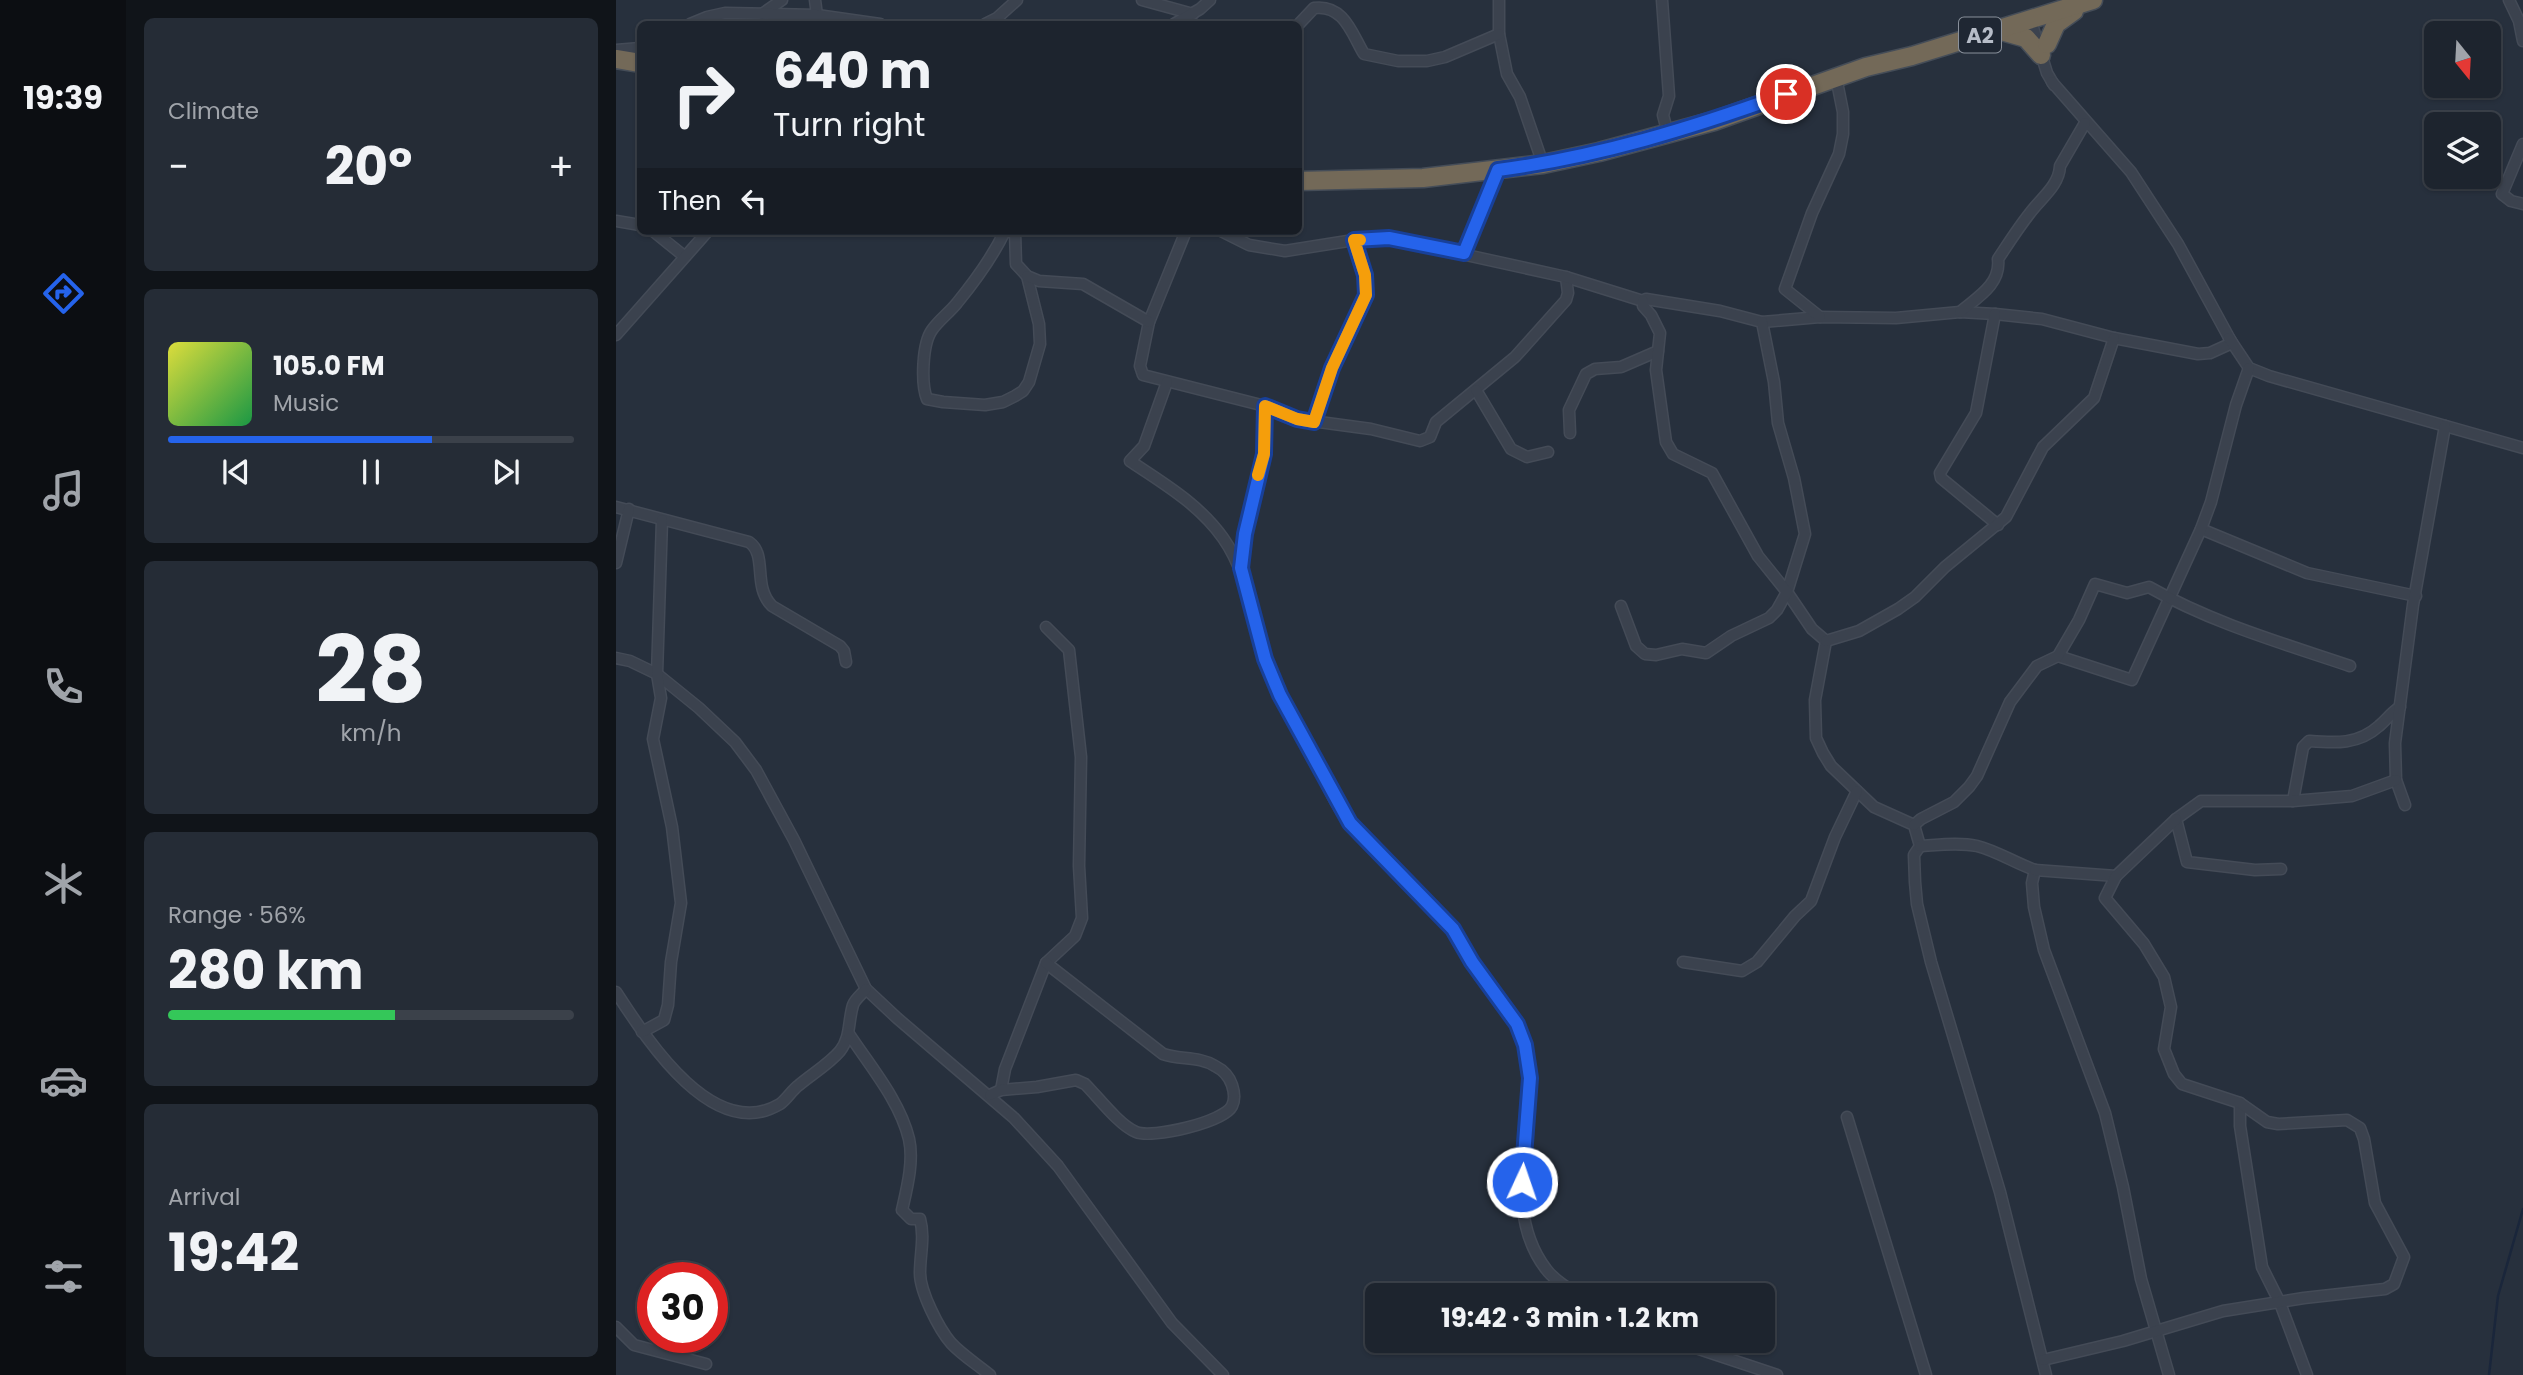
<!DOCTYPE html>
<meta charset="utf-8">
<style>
:root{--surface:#1d242e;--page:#252c36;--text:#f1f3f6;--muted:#a0a4aa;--line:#3b414a;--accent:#2563eb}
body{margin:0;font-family:Poppins,sans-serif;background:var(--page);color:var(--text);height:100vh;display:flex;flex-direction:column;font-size:26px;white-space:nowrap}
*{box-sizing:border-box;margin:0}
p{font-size:23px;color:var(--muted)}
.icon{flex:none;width:38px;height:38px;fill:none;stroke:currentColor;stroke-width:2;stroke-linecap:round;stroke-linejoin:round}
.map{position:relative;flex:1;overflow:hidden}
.panel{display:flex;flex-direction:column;gap:18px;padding:18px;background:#101419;width:490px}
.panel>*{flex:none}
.guide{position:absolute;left:21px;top:21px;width:665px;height:214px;border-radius:10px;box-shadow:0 2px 5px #0004,0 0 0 2px var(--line);background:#1d242e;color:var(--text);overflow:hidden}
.needle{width:46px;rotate:162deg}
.controls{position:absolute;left:1808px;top:21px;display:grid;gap:14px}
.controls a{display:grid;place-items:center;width:77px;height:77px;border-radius:10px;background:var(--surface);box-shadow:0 2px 5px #0004,0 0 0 2px var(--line);font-size:35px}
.speed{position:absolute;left:21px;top:1262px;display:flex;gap:14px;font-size:35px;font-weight:700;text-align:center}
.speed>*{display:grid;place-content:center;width:91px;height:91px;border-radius:50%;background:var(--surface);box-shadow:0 2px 5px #0004,0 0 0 2px var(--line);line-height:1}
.speed .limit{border:10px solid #d22;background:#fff;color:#111}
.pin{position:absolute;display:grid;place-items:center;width:60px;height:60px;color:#fff;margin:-30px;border:4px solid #fff;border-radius:50%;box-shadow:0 2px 7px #0007}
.me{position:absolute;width:77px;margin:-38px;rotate:3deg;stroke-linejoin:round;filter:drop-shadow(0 0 5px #0008)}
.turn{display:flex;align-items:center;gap:24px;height:147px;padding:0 21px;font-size:32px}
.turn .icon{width:91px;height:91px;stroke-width:2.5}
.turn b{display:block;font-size:49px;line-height:60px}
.then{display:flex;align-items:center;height:66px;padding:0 21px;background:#0003;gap:14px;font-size:26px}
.big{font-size:52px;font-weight:700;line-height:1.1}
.panel .card{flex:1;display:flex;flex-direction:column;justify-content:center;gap:10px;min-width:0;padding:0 24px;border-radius:10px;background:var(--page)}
.panel .dial{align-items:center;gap:0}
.dial b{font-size:91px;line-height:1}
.song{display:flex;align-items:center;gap:21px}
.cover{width:84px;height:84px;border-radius:10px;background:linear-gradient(135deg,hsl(60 70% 55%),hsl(140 70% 35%))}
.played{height:7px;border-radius:4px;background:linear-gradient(90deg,var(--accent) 65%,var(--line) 65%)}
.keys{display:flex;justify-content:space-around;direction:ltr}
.heat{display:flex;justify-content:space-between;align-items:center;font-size:38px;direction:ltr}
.charge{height:10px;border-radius:5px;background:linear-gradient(90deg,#34c759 56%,var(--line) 0)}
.trip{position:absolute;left:749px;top:1283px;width:410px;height:70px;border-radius:10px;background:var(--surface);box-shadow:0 2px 5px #0004,0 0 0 2px var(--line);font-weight:700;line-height:70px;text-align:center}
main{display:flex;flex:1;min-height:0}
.tabs{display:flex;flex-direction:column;width:126px;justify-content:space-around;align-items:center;background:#0c0e12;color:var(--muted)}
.tabs .icon{width:49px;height:49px}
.tabs .current{color:var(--accent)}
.tabs b{font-size:32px;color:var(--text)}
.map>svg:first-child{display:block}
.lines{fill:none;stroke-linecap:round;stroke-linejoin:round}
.stream{stroke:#1a263b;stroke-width:2.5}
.street-casing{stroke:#444b57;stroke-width:13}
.highway-casing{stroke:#454d58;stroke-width:21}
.street{stroke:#3b424e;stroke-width:10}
.highway{stroke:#736958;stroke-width:18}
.route-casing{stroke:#184099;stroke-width:18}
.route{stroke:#2563eb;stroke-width:12}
.slow{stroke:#f59e0b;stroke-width:12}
.labels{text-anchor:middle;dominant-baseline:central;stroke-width:7;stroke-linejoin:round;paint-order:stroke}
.shield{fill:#1f2733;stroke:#89909b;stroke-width:2}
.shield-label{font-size:21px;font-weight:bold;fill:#b7bdc8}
</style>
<main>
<nav class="tabs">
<b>19:39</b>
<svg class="icon current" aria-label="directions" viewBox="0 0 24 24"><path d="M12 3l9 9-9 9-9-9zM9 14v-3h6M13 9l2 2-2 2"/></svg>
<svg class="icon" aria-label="music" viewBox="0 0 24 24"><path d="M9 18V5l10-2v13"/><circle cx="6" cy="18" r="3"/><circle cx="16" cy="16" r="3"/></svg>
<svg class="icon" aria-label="phone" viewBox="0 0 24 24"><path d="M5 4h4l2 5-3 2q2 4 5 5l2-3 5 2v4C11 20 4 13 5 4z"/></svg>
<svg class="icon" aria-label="climate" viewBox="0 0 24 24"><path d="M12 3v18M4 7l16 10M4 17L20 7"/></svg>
<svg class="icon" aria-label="car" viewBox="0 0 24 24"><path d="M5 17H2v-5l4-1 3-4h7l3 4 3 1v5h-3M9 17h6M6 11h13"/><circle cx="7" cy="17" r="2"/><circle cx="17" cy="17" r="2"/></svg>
<svg class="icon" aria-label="filters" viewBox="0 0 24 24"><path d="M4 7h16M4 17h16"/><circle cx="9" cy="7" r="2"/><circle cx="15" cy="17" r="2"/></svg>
</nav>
<section class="panel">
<div class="card"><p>Climate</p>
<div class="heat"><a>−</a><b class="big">20°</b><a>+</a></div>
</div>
<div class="card">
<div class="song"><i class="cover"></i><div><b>105.0 FM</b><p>Music</p></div></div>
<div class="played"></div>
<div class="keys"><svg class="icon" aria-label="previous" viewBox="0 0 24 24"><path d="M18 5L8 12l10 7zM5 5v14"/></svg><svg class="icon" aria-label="pause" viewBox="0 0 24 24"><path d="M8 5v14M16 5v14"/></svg><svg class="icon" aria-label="next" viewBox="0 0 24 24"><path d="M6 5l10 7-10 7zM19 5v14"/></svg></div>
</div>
<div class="card dial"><b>28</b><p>km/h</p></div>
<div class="card"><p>Range · 56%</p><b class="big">280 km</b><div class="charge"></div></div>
<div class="card"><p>Arrival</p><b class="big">19:42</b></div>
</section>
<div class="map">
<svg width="1907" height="1375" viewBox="0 0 1907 1375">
<rect width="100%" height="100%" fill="#27303d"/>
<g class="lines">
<polyline class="stream" points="1873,1375 1882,1296 1907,1209"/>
<defs>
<g id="street">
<polyline points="199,0 201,15"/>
<polyline points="526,0 577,14"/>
<polyline points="883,0 883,34 891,74 904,97 927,164"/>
<polyline points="1046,0 1053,96 1047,115 1052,134"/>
<polyline points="1893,0 1903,21 1907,41"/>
<polyline points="146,14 166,0"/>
<polyline points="1414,18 1431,73 1438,85"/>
<polyline points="74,24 91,17 109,13 201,15 264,24"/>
<polyline points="369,24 381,18 401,0"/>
<polyline points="558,24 584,9 594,0"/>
<path d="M682 25 698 8C728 4 736 34 748 54L782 61H811L829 57 883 34"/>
<polyline points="0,50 24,48"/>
<polyline points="1907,144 1886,194 1895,201 1907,204"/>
<polyline points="0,221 24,225"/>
<polyline points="37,231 68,256"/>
<path d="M389 231C377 256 359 281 341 303 334 312 323 320 316 330 306 344 305 384 311 399L327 402 369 405 387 402 399 396 407 391 413 382 424 344 423 324 411 276 400 264 399 231"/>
<polyline points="570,231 533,322 524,366 527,375 649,406 681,419 755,429 804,441 814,437 820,422 899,357 950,300 952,293 950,277"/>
<polyline points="605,231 633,245 669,251 738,240 773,238 950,277 1027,301 1030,299 1104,311 1146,322 1204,317 1280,318 1344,312 1379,314 1426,319 1498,338 1582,354 1594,353 1616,343 1562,244 1515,172 1436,82"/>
<polyline points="848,253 882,170"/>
<polyline points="411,276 423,281 467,284 533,322"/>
<path d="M1344 312C1362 297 1385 284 1382 259 1392 244 1402 228 1414 213 1425 198 1443 186 1444 166L1469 123"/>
<polyline points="1379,314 1360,413 1324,473 1325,478 1382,525"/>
<polyline points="1204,317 1169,289 1196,213 1223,154 1227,134 1227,112 1220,77"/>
<polyline points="1146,322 1158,382 1162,423 1178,478 1189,534 1171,592 1196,629 1210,641 1199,700 1200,738 1207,753 1215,766 1258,807 1298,825 1304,846 1298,855 1299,882 1301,904 1315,962 1384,1192 1430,1375"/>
<polyline points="0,335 92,231"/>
<polyline points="1613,338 1633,368 1653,376 1907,448"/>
<path d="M551 382 528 446 514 461C547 483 583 504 607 538 632 573 635 616 648 656 659 692 680 723 697 756 709 779 718 805 736 825 767 860 805 891 835 927 845 939 850 955 860 967 879 991 903 1017 909 1047 924 1120 881 1205 930 1269 938 1280 951 1288 963 1295"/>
<polyline points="860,390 895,449 911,457 932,452"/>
<polyline points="698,422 716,368 750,295 749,275 738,240"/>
<polyline points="954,433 953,410 970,374 979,369 1005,367 1042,351"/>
<path d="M0 507 133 542C152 555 136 586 156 606L224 646 228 651 230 662"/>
<polyline points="1585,529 1691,573 1800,596"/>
<polyline points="0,563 13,509"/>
<polyline points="625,567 629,534 648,454 649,406"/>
<polyline points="1005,606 1020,646 1029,654 1040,655 1066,649 1090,653 1115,636 1153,618 1161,610 1171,592 1142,556 1096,473 1057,454 1050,442 1040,370 1044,333 1035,315 1027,306 1027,301"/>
<polyline points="1210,641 1243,631 1282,609 1299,597 1329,567 1390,517 1427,447 1478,398 1498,338"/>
<polyline points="1442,656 1516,680 1585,529 1595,502 1620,405 1633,368"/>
<polyline points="0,658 14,661 41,674 83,708 119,742 140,770 178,840 250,989 281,1018 398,1118 442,1166 556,1323 607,1375"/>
<path d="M1677 801 1687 747 1693 741C1719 743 1742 745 1763 726 1770 720 1775 713 1784 707"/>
<polyline points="1789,805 1780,780 1779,743 1797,605 1829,426"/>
<path d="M1298 825 1305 819 1338 802 1353 787 1361 776 1394 702 1421 666 1442 656 1463 620 1479 584 1511 593 1533 587C1596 623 1666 643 1734 666"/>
<path d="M1304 846C1322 845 1343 842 1361 846 1381 851 1399 863 1419 870L1416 883 1418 907 1428 950 1489 1113 1507 1187 1525 1279 1553 1375"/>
<polyline points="1665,869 1639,870 1571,862 1560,819 1585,801 1677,801 1736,796 1780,780"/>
<polyline points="1419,870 1500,876"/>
<polyline points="1067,962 1126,971 1141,962 1179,916 1195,901 1219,837 1241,791"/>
<path d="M0 992C30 1038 97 1144 164 1104 171 1099 176 1090 183 1085 196 1074 213 1064 224 1051 235 1037 232 1021 237 1005 239 999 246 994 250 989"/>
<polyline points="26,1032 48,1020 52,1005 55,962 65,903 56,827 37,739 45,698 41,674 46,520"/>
<path d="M233 1034C254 1066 284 1101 293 1139 298 1161 291 1188 286 1210L295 1219H304C309 1237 304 1254 304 1273 304 1292 323 1329 335 1343 346 1355 362 1365 374 1375"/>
<polyline points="385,1090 389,1069 430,963 459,936 466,918 463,866 465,757 453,650 430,627"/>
<path d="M374 1095 385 1090 421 1087 460 1080 469 1084C482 1097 503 1125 520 1132 536 1139 608 1122 616 1106 619 1100 618 1091 616 1085 613 1076 607 1070 599 1066 583 1056 564 1060 547 1054L430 963"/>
<polyline points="1624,1103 1624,1126 1646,1267 1664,1303 1691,1375"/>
<polyline points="1231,1117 1310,1375"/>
<polyline points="0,1327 18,1345 90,1364"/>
<polyline points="1056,1340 1161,1375"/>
<polyline points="1427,1360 1507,1341 1607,1311 1688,1298 1769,1289 1778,1284 1788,1257 1759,1203 1748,1139 1744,1128 1731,1120 1662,1124 1651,1122 1624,1103 1566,1084 1558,1074 1548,1049 1555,1007 1548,977 1528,944 1489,898 1500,876 1560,819"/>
</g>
<g id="highway">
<polyline points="1382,30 1410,38 1425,55"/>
<polyline points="1431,44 1440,24 1458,11"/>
<polyline points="0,59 24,63"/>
<polyline points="682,181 807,178 927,164 983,152 1098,121 1250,67 1296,56 1477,0"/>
</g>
</defs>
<use href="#street" class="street-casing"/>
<use href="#highway" class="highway-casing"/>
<use href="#street" class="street"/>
<use href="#highway" class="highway"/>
</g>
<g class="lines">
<defs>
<path id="route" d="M906 1182 914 1078 909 1045 901 1024 856 962 837 929 734 823 664 695 649 659 625 568 629 534 648 454 649 406 681 419 698 422 716 368 750 295 749 275 738 240 773 238 848 253 882 170C982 157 1076 128 1170 94"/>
</defs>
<use href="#route" class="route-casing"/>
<use href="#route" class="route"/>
<polyline class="slow" points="642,475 648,454 649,406 681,419 698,422 716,368 750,295 749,275 738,240 744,240"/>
</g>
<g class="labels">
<rect class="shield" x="1343" y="17.5" width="42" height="35" rx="5"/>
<g class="shield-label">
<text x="1364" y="35">A2</text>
</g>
</g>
</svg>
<div class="controls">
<a><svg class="needle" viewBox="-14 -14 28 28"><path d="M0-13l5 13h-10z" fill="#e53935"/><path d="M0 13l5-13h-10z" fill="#a0a4aa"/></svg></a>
<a><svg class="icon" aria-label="layers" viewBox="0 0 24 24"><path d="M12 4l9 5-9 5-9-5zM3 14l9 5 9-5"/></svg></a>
</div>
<div class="speed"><div class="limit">30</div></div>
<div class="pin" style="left:1170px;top:94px;background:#d93025"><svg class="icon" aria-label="arrive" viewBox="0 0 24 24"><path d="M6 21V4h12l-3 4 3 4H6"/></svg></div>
<svg class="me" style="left:906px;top:1182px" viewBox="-20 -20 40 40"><circle r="17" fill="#2563eb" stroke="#fff" stroke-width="3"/><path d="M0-11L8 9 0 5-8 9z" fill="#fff"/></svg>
<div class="trip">19:42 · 3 min · 1.2 km</div>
<div class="guide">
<div class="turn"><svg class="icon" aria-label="right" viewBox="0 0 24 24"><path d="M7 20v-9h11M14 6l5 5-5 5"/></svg><div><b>640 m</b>Turn right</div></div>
<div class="then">Then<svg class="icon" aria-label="left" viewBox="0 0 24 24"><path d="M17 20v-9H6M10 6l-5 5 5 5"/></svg></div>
</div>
</div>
</main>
